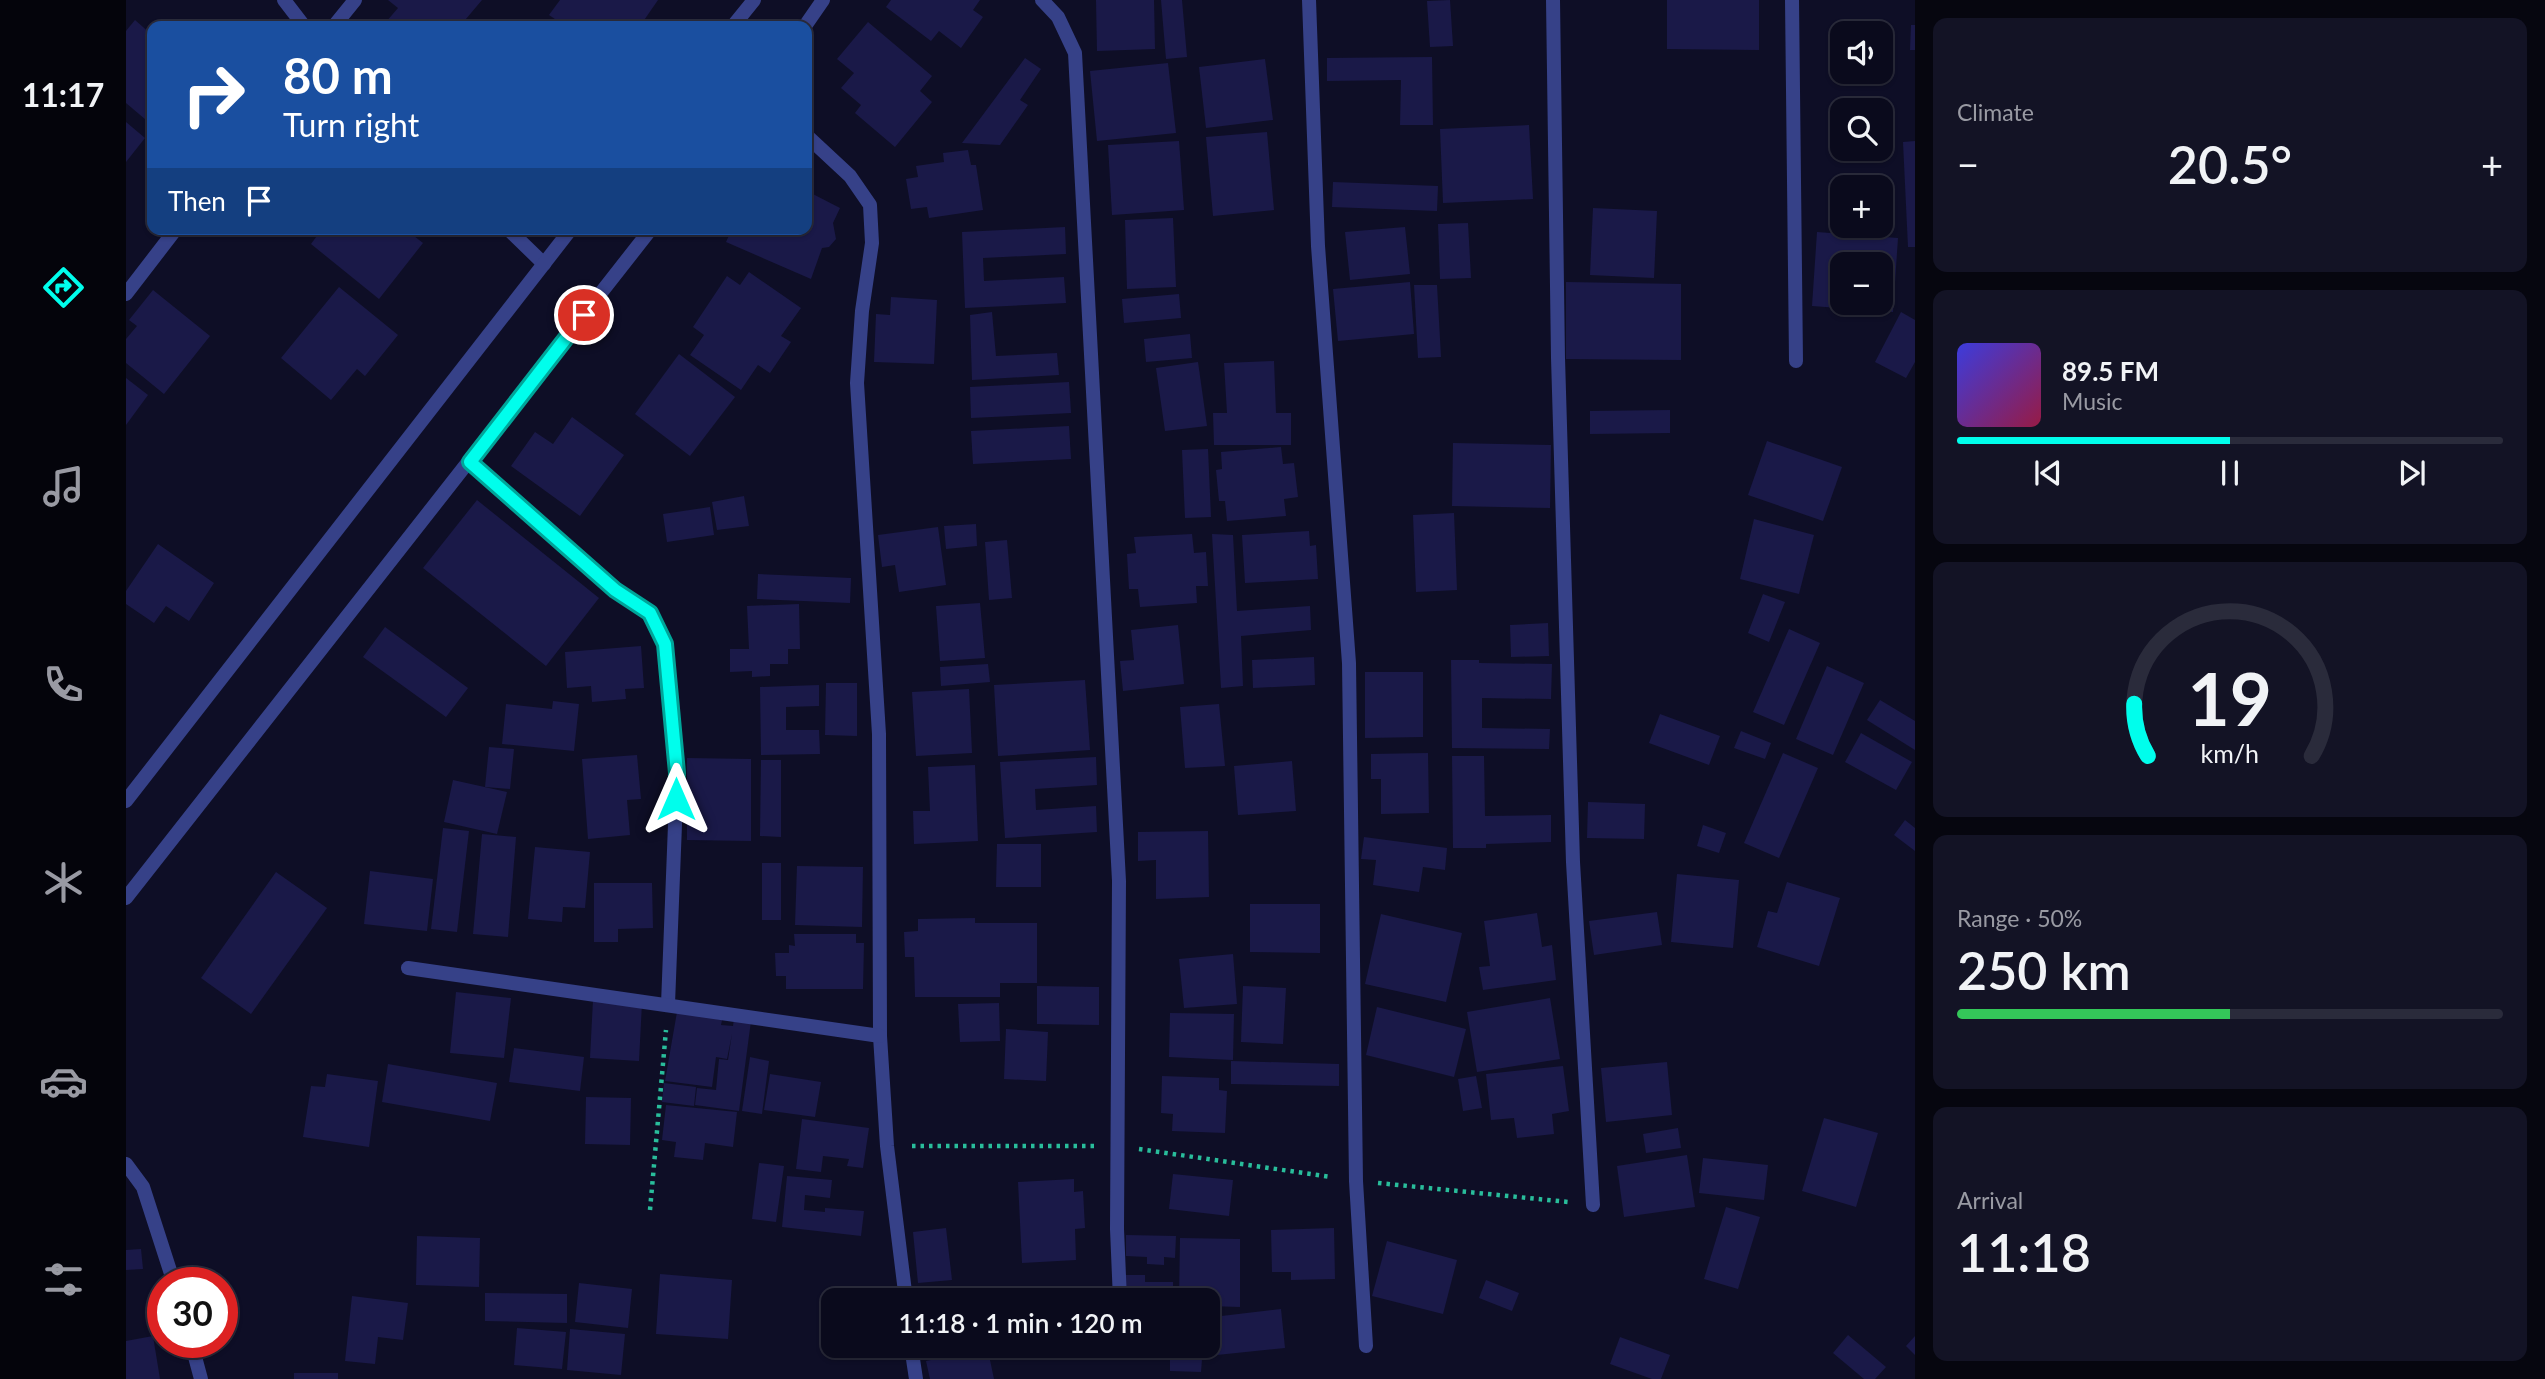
<!DOCTYPE html>
<meta charset="utf-8">
<style>
:root{--surface:#0a0a1c;--page:#131325;--text:#f1f3f6;--muted:#999aa3;--line:#2a2b3b;--accent:#00feec}
body{margin:0;font-family:Lato,sans-serif;background:var(--page);color:var(--text);height:100vh;display:flex;flex-direction:column;font-size:26px;white-space:nowrap}
*{box-sizing:border-box;margin:0}
p{font-size:23px;color:var(--muted)}
.icon{flex:none;width:38px;height:38px;fill:none;stroke:currentColor;stroke-width:2;stroke-linecap:round;stroke-linejoin:round}
.map{position:relative;flex:1;overflow:hidden}
.side{display:flex;flex-direction:column;gap:18px;padding:18px;background:#06060f;width:630px}
.side>*{flex:none}
.top-card{position:absolute;left:21px;top:21px;width:665px;height:214px;border-radius:14px;box-shadow:0 2px 5px #0004,0 0 0 2px var(--line);background:#1a4fa0;color:#fff;overflow:hidden}
.controls{position:absolute;left:1704px;top:21px;display:grid;gap:14px}
.controls a{display:grid;place-items:center;width:63px;height:63px;border-radius:14px;background:var(--surface);box-shadow:0 2px 5px #0004,0 0 0 2px var(--line);font-size:35px}
.speed{position:absolute;left:21px;top:1267px;display:flex;gap:14px;font-size:35px;font-weight:700;text-align:center}
.speed>*{display:grid;place-content:center;width:91px;height:91px;border-radius:50%;background:var(--surface);box-shadow:0 2px 5px #0004,0 0 0 2px var(--line);line-height:1}
.speed .limit{border:10px solid #d22;background:#fff;color:#111}
.pin{position:absolute;display:grid;place-items:center;width:60px;height:60px;color:#fff;margin:-30px;border:4px solid #fff;border-radius:50%;box-shadow:0 2px 7px #0007}
.me{position:absolute;width:77px;margin:-38px;rotate:0deg;stroke-linejoin:round;filter:drop-shadow(0 0 5px #0008)}
.turn{display:flex;align-items:center;gap:24px;height:147px;padding:0 21px;font-size:32px}
.turn .icon{width:91px;height:91px;stroke-width:2.5}
.turn b{display:block;font-size:49px;line-height:60px}
.then{display:flex;align-items:center;height:66px;padding:0 21px;background:#0003;gap:14px;font-size:26px}
.big{font-size:52px;font-weight:600;line-height:1.1}
.side .widget{flex:1;display:flex;flex-direction:column;justify-content:center;gap:10px;min-width:0;padding:0 24px;border-radius:14px;background:var(--page)}
.side .dial{align-items:center;gap:0}
.dial svg{height:182px;overflow:visible;fill:none;stroke:var(--line);stroke-width:7;stroke-linecap:round;text-anchor:middle}
.dial text{fill:var(--text);stroke:none}
.song{display:flex;align-items:center;gap:21px}
.cover{width:84px;height:84px;border-radius:10px;background:linear-gradient(135deg,hsl(240 70% 55%),hsl(340 70% 35%))}
.played{height:7px;border-radius:4px;background:linear-gradient(90deg,var(--accent) 50%,var(--line) 50%)}
.keys{display:flex;justify-content:space-around;direction:ltr}
.heat{display:flex;justify-content:space-between;align-items:center;font-size:38px;direction:ltr}
.charge{height:10px;border-radius:5px;background:linear-gradient(90deg,#34c759 50%,var(--line) 0)}
.trip{position:absolute;left:695px;top:1288px;width:399px;height:70px;border-radius:14px;background:var(--surface);box-shadow:0 2px 5px #0004,0 0 0 2px var(--line);font-weight:600;line-height:70px;text-align:center}
main{display:flex;flex:1;min-height:0}
.menu{display:flex;flex-direction:column;width:126px;justify-content:space-around;align-items:center;background:#04040b;color:var(--muted)}
.menu .icon{width:49px;height:49px}
.menu .on{color:var(--accent)}
.menu b{font-size:32px;color:var(--text)}
.map>svg:first-child{display:block}
.building{fill:#1a1948;fill-rule:evenodd}
.lines{fill:none;stroke-linecap:round;stroke-linejoin:round}
.path{stroke:#29bd9b;stroke-width:4.5;stroke-dasharray:3.5 5;stroke-linecap:butt}
.minor{stroke:#364188;stroke-width:14}
.route-casing{stroke:#00a599;stroke-width:18}
.route{stroke:#00feec;stroke-width:12}
</style>
<main>
<nav class="menu">
<b>11:17</b>
<svg class="icon on" aria-label="directions" viewBox="0 0 24 24"><path d="M12 3l9 9-9 9-9-9zM9 14v-3h6M13 9l2 2-2 2"/></svg>
<svg class="icon" aria-label="music" viewBox="0 0 24 24"><path d="M9 18V5l10-2v13"/><circle cx="6" cy="18" r="3"/><circle cx="16" cy="16" r="3"/></svg>
<svg class="icon" aria-label="phone" viewBox="0 0 24 24"><path d="M5 4h4l2 5-3 2q2 4 5 5l2-3 5 2v4C11 20 4 13 5 4z"/></svg>
<svg class="icon" aria-label="climate" viewBox="0 0 24 24"><path d="M12 3v18M4 7l16 10M4 17L20 7"/></svg>
<svg class="icon" aria-label="car" viewBox="0 0 24 24"><path d="M5 17H2v-5l4-1 3-4h7l3 4 3 1v5h-3M9 17h6M6 11h13"/><circle cx="7" cy="17" r="2"/><circle cx="17" cy="17" r="2"/></svg>
<svg class="icon" aria-label="filters" viewBox="0 0 24 24"><path d="M4 7h16M4 17h16"/><circle cx="9" cy="7" r="2"/><circle cx="15" cy="17" r="2"/></svg>
</nav>
<div class="map">
<svg width="1789" height="1379" viewBox="0 0 1789 1379">
<rect width="100%" height="100%" fill="#0e0e26"/>
<g class="building">
<polygon points="262,0 356,0 334,26 264,26 260,22 272,8"/>
<polygon points="434,0 532,0 514,26 439,26 423,15"/>
<polygon points="765,0 854,0 847,10 857,17 835,48 813,31 805,41 760,7"/>
<polygon points="970,0 1028,0 1029,49 971,51"/>
<polygon points="1035,0 1056,0 1061,57 1040,59"/>
<polygon points="1324,0 1327,46 1304,47 1301,1"/>
<polygon points="1541,0 1633,0 1633,50 1541,49"/>
<polygon points="9,20 26,35 26,125 0,103 0,31"/>
<polygon points="742,22 806,76 794,91 806,102 769,147 729,113 735,105 715,88 728,73 711,59"/>
<polygon points="1785,25 1789,25 1789,50 1784,50"/>
<polygon points="1306,57 1307,125 1274,125 1275,80 1201,81 1201,58"/>
<polygon points="899,58 915,69 894,100 902,105 874,145 836,143"/>
<polygon points="1139,59 1147,120 1080,128 1073,67"/>
<polygon points="1042,63 1050,133 971,141 964,71"/>
<polygon points="0,122 19,138 0,162"/>
<polygon points="1403,125 1407,199 1317,203 1314,129"/>
<polygon points="1141,132 1148,210 1087,216 1080,137"/>
<polygon points="1053,141 1058,210 986,215 982,145"/>
<polygon points="1789,141 1789,247 1782,247 1777,142"/>
<polygon points="842,150 845,165 850,165 857,210 803,218 801,207 785,209 780,179 792,177 790,166 818,162 817,153"/>
<polygon points="1207,182 1312,186 1311,211 1206,207"/>
<polygon points="681,191 714,208 707,223 710,239 703,247 696,248 685,279 600,242 606,229 681,229"/>
<polygon points="1467,208 1531,211 1528,278 1464,275"/>
<polygon points="1047,218 1050,287 1001,289 999,220"/>
<polygon points="1342,223 1345,278 1314,279 1312,224"/>
<polygon points="939,227 940,254 857,258 858,281 938,277 940,303 839,308 836,232"/>
<polygon points="1279,227 1284,274 1224,280 1219,232"/>
<polygon points="196,229 279,229 297,243 253,299 185,244"/>
<path d="M1691 232 1772 238 1767 312 1686 306ZM1717 264H1755V303H1717Z"/>
<polygon points="623,272 675,308 655,336 665,342 644,373 632,365 615,390 564,355 578,335 567,327 601,276 614,285"/>
<polygon points="1284,282 1288,334 1212,341 1207,289"/>
<polygon points="1440,282 1555,284 1555,360 1440,359"/>
<polygon points="1288,285 1311,285 1315,357 1292,358"/>
<polygon points="213,287 272,335 239,376 231,369 205,400 155,358"/>
<polygon points="27,290 84,336 38,394 0,363 0,339 11,326 3,320"/>
<polygon points="1053,294 1055,318 998,323 996,299"/>
<polygon points="765,297 811,300 808,364 748,362 750,314 764,315"/>
<polygon points="866,312 870,356 931,353 933,375 846,380 844,315"/>
<polygon points="1775,312 1789,320 1789,362 1780,378 1749,362"/>
<polygon points="1064,334 1066,358 1020,362 1018,339"/>
<polygon points="553,354 609,397 564,456 509,414"/>
<polygon points="1148,361 1150,413 1165,413 1165,445 1088,445 1087,413 1101,413 1098,363"/>
<polygon points="1072,362 1081,426 1039,431 1030,368"/>
<polygon points="0,378 22,395 0,425"/>
<polygon points="943,382 945,413 845,418 844,387"/>
<polygon points="1544,410 1544,433 1464,434 1464,411"/>
<polygon points="446,417 498,455 454,516 385,466 409,432 427,444"/>
<polygon points="943,426 945,459 847,464 845,431"/>
<polygon points="1641,441 1716,467 1697,521 1622,495"/>
<polygon points="1327,443 1425,445 1424,508 1326,506"/>
<polygon points="1155,447 1157,464 1168,463 1172,497 1158,499 1160,516 1101,521 1099,501 1093,501 1090,470 1096,469 1095,452"/>
<polygon points="1082,449 1085,517 1059,518 1056,450"/>
<polygon points="618,496 623,526 591,530 586,502"/>
<polygon points="351,500 473,598 420,666 297,568"/>
<polygon points="584,507 588,535 541,542 537,514"/>
<polygon points="1328,513 1331,590 1290,592 1287,515"/>
<polygon points="1628,519 1688,535 1673,594 1614,579"/>
<polygon points="850,524 851,546 820,549 818,526"/>
<polygon points="812,527 820,585 773,592 769,565 756,567 752,535"/>
<polygon points="1183,531 1184,546 1190,545 1192,579 1119,583 1116,535"/>
<polygon points="1066,534 1068,553 1080,552 1082,586 1070,586 1071,603 1014,607 1012,589 1003,589 1001,554 1010,553 1008,537"/>
<polygon points="1086,534 1107,535 1111,611 1184,606 1185,630 1115,636 1117,686 1095,688"/>
<polygon points="881,540 886,598 863,600 859,542"/>
<polygon points="32,544 88,583 63,621 40,606 28,623 0,604 0,591"/>
<polygon points="632,574 725,578 724,603 631,599"/>
<polygon points="1637,594 1659,602 1643,642 1622,633"/>
<polygon points="854,603 859,658 814,661 810,606"/>
<polygon points="673,604 674,649 662,649 662,664 644,664 644,676 626,677 626,671 604,672 604,649 623,649 621,606"/>
<polygon points="1422,623 1423,656 1385,657 1384,625"/>
<polygon points="1052,625 1058,684 997,691 994,661 1008,660 1005,630"/>
<polygon points="259,627 342,688 320,717 237,657"/>
<polygon points="1663,629 1694,643 1658,725 1627,712"/>
<polygon points="515,646 518,688 499,689 500,699 466,702 465,686 441,688 439,652"/>
<polygon points="1188,657 1189,685 1127,688 1126,660"/>
<polygon points="1325,660 1353,660 1353,663 1426,664 1425,699 1356,698 1356,728 1424,729 1423,749 1326,748"/>
<polygon points="862,664 864,682 815,686 814,667"/>
<polygon points="1701,666 1738,683 1707,755 1670,739"/>
<polygon points="1239,672 1297,672 1297,737 1239,738"/>
<polygon points="959,680 964,750 872,756 868,685"/>
<polygon points="700,683 731,683 731,736 699,735"/>
<polygon points="693,685 693,706 660,707 660,730 693,730 694,754 635,755 634,687"/>
<polygon points="843,689 846,753 790,756 786,692"/>
<polygon points="1754,700 1789,721 1789,750 1741,720"/>
<polygon points="427,701 453,704 448,751 376,744 380,704 426,709"/>
<polygon points="1093,704 1099,766 1059,768 1054,707"/>
<polygon points="1534,714 1594,736 1583,765 1523,743"/>
<polygon points="1615,731 1645,743 1639,759 1608,748"/>
<polygon points="1735,733 1786,762 1770,790 1719,762"/>
<polygon points="363,747 388,749 384,789 359,787"/>
<polygon points="1302,753 1303,813 1255,814 1255,779 1245,779 1245,754"/>
<polygon points="1657,753 1692,768 1653,858 1618,843"/>
<polygon points="511,755 515,799 501,800 504,835 462,839 456,759"/>
<polygon points="1326,756 1358,756 1359,816 1425,815 1425,842 1360,844 1360,848 1327,848"/>
<polygon points="970,757 971,785 909,789 910,810 970,806 971,832 879,838 874,762"/>
<polygon points="561,758 625,759 625,841 561,840"/>
<polygon points="635,760 655,760 655,837 634,836"/>
<polygon points="1166,761 1170,811 1112,815 1108,766"/>
<polygon points="849,765 852,841 788,844 787,811 804,811 802,767"/>
<polygon points="327,780 381,792 371,834 318,822"/>
<polygon points="1462,802 1519,804 1518,839 1461,838"/>
<polygon points="1779,820 1789,828 1789,851 1768,835"/>
<polygon points="1577,825 1600,833 1593,853 1571,846"/>
<polygon points="317,828 343,831 331,932 305,929"/>
<polygon points="1082,831 1083,897 1030,899 1030,860 1012,861 1012,832"/>
<polygon points="356,834 390,837 382,937 347,934"/>
<polygon points="1238,837 1321,848 1319,870 1297,867 1293,892 1247,885 1250,860 1235,859"/>
<polygon points="871,844 915,844 915,887 870,887"/>
<polygon points="409,847 464,852 459,908 437,907 436,922 402,919"/>
<rect x="636" y="863" width="19" height="57"/>
<polygon points="671,866 737,867 736,927 669,925"/>
<polygon points="244,871 307,879 301,931 238,924"/>
<polygon points="150,872 201,908 125,1014 75,978"/>
<polygon points="1551,874 1613,880 1607,948 1545,942"/>
<polygon points="1661,882 1714,898 1693,966 1631,947 1642,911 1651,913"/>
<polygon points="468,883 526,883 527,928 492,929 492,942 468,942"/>
<polygon points="1124,904 1194,904 1194,953 1124,952"/>
<polygon points="1531,912 1536,945 1468,955 1463,921"/>
<polygon points="1411,913 1416,947 1426,945 1430,980 1357,990 1353,967 1364,966 1358,921"/>
<polygon points="1255,914 1336,933 1320,1002 1239,984"/>
<polygon points="849,918 849,923 911,923 911,983 874,983 874,997 789,997 788,957 779,957 778,932 792,931 792,919"/>
<polygon points="668,934 730,934 730,943 738,943 737,989 660,989 660,976 650,976 649,953 663,953 663,945 669,946"/>
<polygon points="1107,954 1111,1004 1058,1008 1053,959"/>
<polygon points="911,986 973,987 973,1025 911,1024"/>
<polygon points="1117,986 1160,988 1157,1044 1115,1042"/>
<polygon points="330,992 385,998 378,1058 324,1053"/>
<polygon points="1424,998 1434,1059 1351,1072 1341,1012"/>
<polygon points="467,1000 516,1003 513,1061 464,1058"/>
<polygon points="873,1003 874,1041 834,1042 832,1004"/>
<polygon points="1251,1007 1340,1029 1328,1077 1240,1055"/>
<polygon points="551,1012 596,1020 595,1025 607,1026 608,1019 625,1021 613,1111 569,1105 571,1088 590,1090 593,1059 602,1060 606,1034 601,1059 590,1057 586,1087 539,1081"/>
<polygon points="1044,1013 1108,1014 1107,1060 1043,1057"/>
<polygon points="880,1029 922,1032 920,1081 878,1079"/>
<polygon points="388,1048 458,1057 454,1091 383,1082"/>
<polygon points="624,1057 643,1061 636,1114 616,1111"/>
<polygon points="1105,1061 1213,1064 1213,1086 1105,1084"/>
<polygon points="1541,1062 1546,1115 1480,1122 1475,1068"/>
<polygon points="262,1064 371,1083 364,1121 256,1102"/>
<polygon points="1437,1066 1443,1111 1426,1114 1428,1134 1391,1138 1388,1118 1365,1120 1360,1074"/>
<polygon points="201,1074 252,1081 243,1147 177,1137 185,1086 199,1087"/>
<polygon points="644,1074 695,1082 689,1117 638,1110"/>
<polygon points="1036,1076 1093,1078 1093,1090 1101,1091 1099,1133 1046,1131 1047,1114 1035,1113"/>
<polygon points="1350,1076 1356,1108 1337,1111 1332,1079"/>
<polygon points="538,1083 570,1087 568,1106 536,1102"/>
<polygon points="460,1097 505,1098 504,1145 459,1144"/>
<polygon points="540,1105 611,1112 607,1147 579,1143 577,1160 548,1157 550,1142 536,1140"/>
<polygon points="1698,1118 1752,1133 1730,1207 1676,1191"/>
<polygon points="676,1119 743,1128 737,1168 721,1166 723,1159 697,1156 695,1172 670,1169"/>
<polygon points="1552,1128 1555,1148 1520,1153 1517,1134"/>
<polygon points="1561,1155 1569,1207 1498,1217 1491,1166"/>
<polygon points="1577,1158 1642,1165 1638,1200 1573,1193"/>
<polygon points="633,1163 658,1166 650,1222 626,1219"/>
<polygon points="1047,1174 1107,1180 1103,1216 1043,1209"/>
<polygon points="661,1176 706,1180 704,1198 679,1195 678,1210 699,1212 699,1208 738,1211 735,1236 656,1227"/>
<polygon points="948,1179 948,1192 957,1191 959,1228 949,1229 950,1260 896,1263 892,1182"/>
<polygon points="1600,1207 1634,1217 1612,1289 1578,1279"/>
<polygon points="820,1228 826,1280 792,1283 787,1232"/>
<polygon points="1208,1228 1209,1279 1165,1280 1165,1272 1146,1272 1145,1230"/>
<polygon points="1000,1235 1050,1236 1049,1258 1038,1257 1038,1265 1021,1264 1021,1257 1000,1256"/>
<polygon points="291,1236 354,1238 353,1287 290,1285"/>
<polygon points="1054,1238 1114,1239 1114,1307 1082,1306 1082,1300 1053,1300"/>
<polygon points="1261,1241 1331,1260 1317,1314 1246,1296"/>
<polygon points="15,1249 17,1269 0,1270 0,1250"/>
<polygon points="534,1274 606,1280 602,1339 530,1334"/>
<polygon points="994,1275 1019,1275 1019,1282 1047,1282 1047,1300 994,1300"/>
<polygon points="1360,1280 1393,1293 1386,1311 1353,1298"/>
<polygon points="453,1283 506,1289 502,1328 449,1322"/>
<polygon points="359,1293 441,1294 441,1323 359,1321"/>
<polygon points="226,1296 282,1303 277,1340 252,1337 249,1364 219,1361"/>
<polygon points="1155,1309 1159,1348 1091,1355 1087,1317"/>
<polygon points="391,1328 440,1332 436,1369 388,1365"/>
<polygon points="444,1329 499,1334 495,1375 441,1370"/>
<polygon points="1722,1335 1760,1367 1749,1379 1738,1379 1707,1353"/>
<polygon points="27,1336 34,1379 0,1379 0,1341"/>
<polygon points="1789,1336 1789,1355 1780,1346"/>
<polygon points="1494,1337 1544,1355 1535,1379 1526,1379 1484,1364"/>
<polygon points="812,1346 861,1346 868,1379 804,1379 800,1361 814,1358"/>
<polygon points="1029,1346 1083,1346 1083,1359 1076,1359 1075,1372 1044,1371 1044,1355 1029,1354"/>
<rect x="168" y="1373" width="44" height="6"/>
</g>
<g class="lines">
<g class="path">
<polyline points="786,1146 970,1146"/>
<polyline points="1013,1149 1205,1177"/>
<polyline points="1252,1183 1442,1202"/>
<polyline points="524,1210 540,1030"/>
</g>
<g class="minor">
<polyline points="158,0 178,26"/>
<polyline points="916,0 932,17 949,53 993,881 991,1229 994,1300"/>
<polyline points="1183,0 1192,246 1223,663 1230,1181 1240,1346"/>
<polyline points="1427,0 1432,358 1447,862 1467,1205"/>
<polyline points="1666,0 1670,361"/>
<polyline points="208,26 229,0"/>
<polyline points="607,26 628,0"/>
<polyline points="679,26 697,0"/>
<polyline points="681,136 724,176 744,205 746,243 736,311 731,383 753,734 754,1036 761,1146 780,1300"/>
<polyline points="382,229 418,264"/>
<polyline points="0,294 50,229"/>
<polyline points="344,462 489,590 524,613 539,644 551,773 542,1004"/>
<polyline points="0,801 445,229"/>
<polyline points="0,898 525,229"/>
<polyline points="282,968 754,1036"/>
<polyline points="0,1164 17,1187 48,1283"/>
<polyline points="65,1342 75,1379"/>
<polyline points="785,1346 790,1379"/>
</g>
</g>
<g class="lines">
<defs>
<polyline id="route" points="458,315 344,462 489,590 524,613 539,644 551,773 550,799"/>
</defs>
<use href="#route" class="route-casing"/>
<use href="#route" class="route"/>
</g>
</svg>
<div class="controls">
<a><svg class="icon" aria-label="sound" viewBox="0 0 24 24"><path d="M4 9h4l5-4v14l-5-4H4zM17 9q2 3 0 6"/></svg></a>
<a><svg class="icon" aria-label="search" viewBox="0 0 24 24"><circle cx="10" cy="10" r="6"/><path d="M15 15l6 6"/></svg></a>
<a>+</a>
<a>−</a>
</div>
<div class="speed"><div class="limit">30</div></div>
<div class="pin" style="left:458px;top:315px;background:#d93025"><svg class="icon" aria-label="arrive" viewBox="0 0 24 24"><path d="M6 21V4h12l-3 4 3 4H6"/></svg></div>
<svg class="me" style="left:550px;top:799px" viewBox="-20 -20 40 40"><path d="M0-17L14 15 0 8-14 15z" fill="#00feec" stroke="#fff" stroke-width="4"/></svg>
<div class="trip">11:18 · 1 min · 120 m</div>
<div class="top-card">
<div class="turn"><svg class="icon" aria-label="right" viewBox="0 0 24 24"><path d="M7 20v-9h11M14 6l5 5-5 5"/></svg><div><b>80 m</b>Turn right</div></div>
<div class="then">Then<svg class="icon" aria-label="arrive" viewBox="0 0 24 24"><path d="M6 21V4h12l-3 4 3 4H6"/></svg></div>
</div>
</div>
<section class="side">
<div class="widget"><p>Climate</p>
<div class="heat"><a>−</a><b class="big">20.5°</b><a>+</a></div>
</div>
<div class="widget">
<div class="song"><i class="cover"></i><div><b>89.5 FM</b><p>Music</p></div></div>
<div class="played"></div>
<div class="keys"><svg class="icon" aria-label="previous" viewBox="0 0 24 24"><path d="M18 5L8 12l10 7zM5 5v14"/></svg><svg class="icon" aria-label="pause" viewBox="0 0 24 24"><path d="M8 5v14M16 5v14"/></svg><svg class="icon" aria-label="next" viewBox="0 0 24 24"><path d="M6 5l10 7-10 7zM19 5v14"/></svg></div>
</div>
<div class="widget dial"><svg viewBox="0 0 100 80">
<path d="M14 69A42 42 0 1 1 86 69"/>
<path d="M14 69A42 42 0 0 1 8 46" stroke="#00feec"/>
<text x="50" y="56" font-size="32" font-weight="700">19</text>
<text x="50" y="72" font-size="11">km/h</text>
</svg></div>
<div class="widget"><p>Range · 50%</p><b class="big">250 km</b><div class="charge"></div></div>
<div class="widget"><p>Arrival</p><b class="big">11:18</b></div>
</section>
</main>
